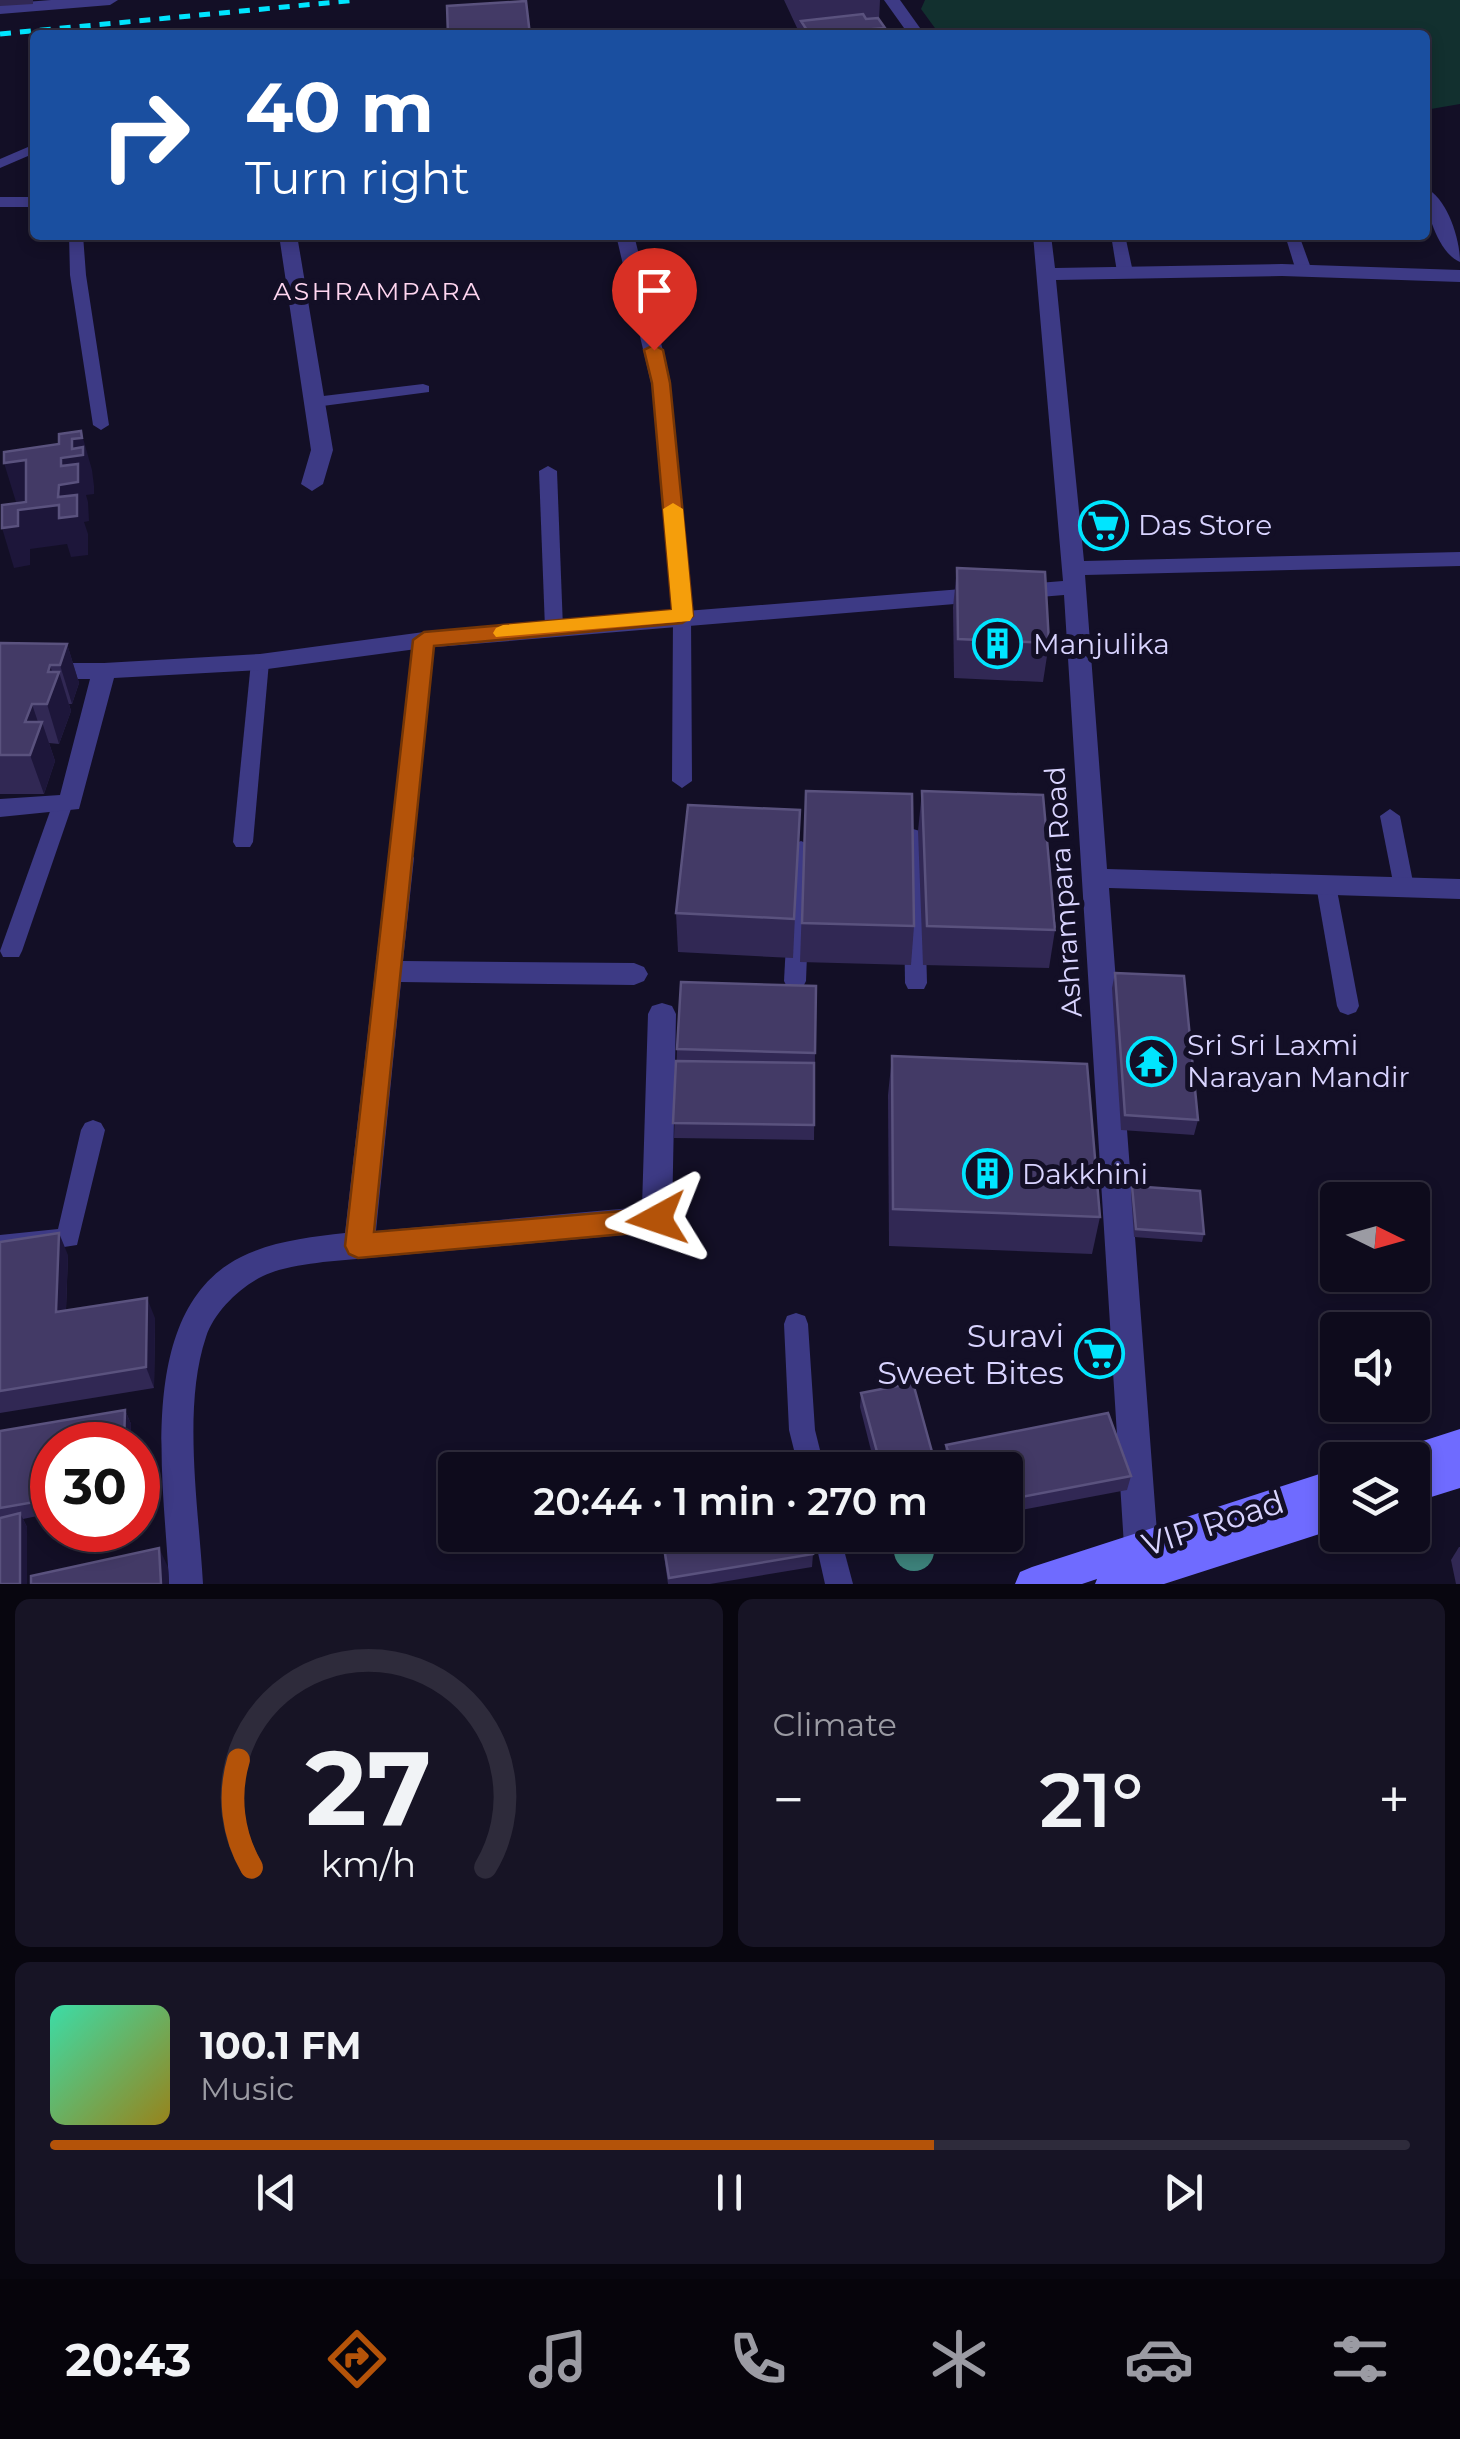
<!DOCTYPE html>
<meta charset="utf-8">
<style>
:root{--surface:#0e0b1c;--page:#171425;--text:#f1f3f6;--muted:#9b9ba3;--line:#2e2b3b;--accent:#b45309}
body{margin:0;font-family:Montserrat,sans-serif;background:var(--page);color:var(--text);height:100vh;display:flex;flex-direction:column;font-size:38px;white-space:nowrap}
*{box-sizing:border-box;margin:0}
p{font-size:32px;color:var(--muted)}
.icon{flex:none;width:55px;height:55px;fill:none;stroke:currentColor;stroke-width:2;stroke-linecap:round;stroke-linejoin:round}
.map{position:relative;height:1584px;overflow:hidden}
.side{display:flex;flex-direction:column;gap:15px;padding:15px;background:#08060f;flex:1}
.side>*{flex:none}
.guide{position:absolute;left:30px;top:30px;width:1400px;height:210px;border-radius:10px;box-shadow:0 5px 15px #0003,0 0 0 2px var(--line);background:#1a4fa0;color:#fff;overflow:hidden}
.needle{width:65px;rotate:95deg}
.fabs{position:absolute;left:1320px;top:1182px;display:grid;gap:20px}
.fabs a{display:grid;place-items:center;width:110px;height:110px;border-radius:10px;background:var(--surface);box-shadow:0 5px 15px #0003,0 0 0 2px var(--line);font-size:50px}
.speed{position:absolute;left:30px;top:1422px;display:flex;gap:20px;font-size:50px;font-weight:700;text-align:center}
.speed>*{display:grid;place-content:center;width:130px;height:130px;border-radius:50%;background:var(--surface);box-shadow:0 5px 15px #0003,0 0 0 2px var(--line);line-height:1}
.speed .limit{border:15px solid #d22;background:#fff;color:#111}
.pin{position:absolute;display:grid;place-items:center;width:85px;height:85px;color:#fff;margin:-102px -42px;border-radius:50% 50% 50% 0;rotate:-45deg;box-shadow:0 0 10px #0007}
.pin .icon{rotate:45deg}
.me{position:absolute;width:110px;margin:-55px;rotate:265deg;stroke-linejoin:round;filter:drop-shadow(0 0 8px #0008)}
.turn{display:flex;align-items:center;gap:35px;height:210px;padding:0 50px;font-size:45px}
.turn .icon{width:130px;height:130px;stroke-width:2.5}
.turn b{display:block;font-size:70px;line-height:85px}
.big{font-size:75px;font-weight:600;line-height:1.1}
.side .widget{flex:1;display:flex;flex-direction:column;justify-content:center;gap:15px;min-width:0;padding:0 35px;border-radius:15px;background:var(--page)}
.side .dial{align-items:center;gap:0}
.dial svg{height:260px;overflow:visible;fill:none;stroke:var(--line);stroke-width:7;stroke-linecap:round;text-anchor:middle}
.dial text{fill:var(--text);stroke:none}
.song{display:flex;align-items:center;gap:30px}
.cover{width:120px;height:120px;border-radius:15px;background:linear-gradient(135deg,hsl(160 70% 55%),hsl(50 70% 35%))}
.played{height:10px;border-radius:5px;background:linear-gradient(90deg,var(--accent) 65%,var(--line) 65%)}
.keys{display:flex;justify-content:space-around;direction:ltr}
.heat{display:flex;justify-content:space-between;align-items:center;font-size:55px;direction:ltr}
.side .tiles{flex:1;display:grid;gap:15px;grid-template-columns:1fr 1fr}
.widget:last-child{grid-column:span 2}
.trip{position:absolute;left:438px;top:1452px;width:585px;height:100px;border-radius:10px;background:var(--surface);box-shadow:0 5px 15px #0003,0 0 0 2px var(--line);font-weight:600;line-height:100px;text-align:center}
.tab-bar{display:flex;height:160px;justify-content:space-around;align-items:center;background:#06040b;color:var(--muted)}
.tab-bar .icon{width:70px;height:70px}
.tab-bar .active{color:var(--accent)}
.tab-bar b{font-size:45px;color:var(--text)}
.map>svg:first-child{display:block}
.green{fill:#12302f}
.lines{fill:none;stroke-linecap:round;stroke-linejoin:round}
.lane{fill:#3d3a85;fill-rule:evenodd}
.street{fill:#3d3a85;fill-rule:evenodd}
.secondary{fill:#6f6bff;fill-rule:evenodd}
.rail{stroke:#00e5ff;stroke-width:5;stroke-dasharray:11 9;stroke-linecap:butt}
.tree{fill:#3d827b}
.wall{fill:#312854}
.shaded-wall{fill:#1d163a}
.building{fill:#433a66;stroke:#5a527e;stroke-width:2.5}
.route{fill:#b45309;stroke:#753606;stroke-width:2.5}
.slow{fill:#f59e0b}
.labels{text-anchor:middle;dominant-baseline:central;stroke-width:10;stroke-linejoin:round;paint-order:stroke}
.far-neighbourhood-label{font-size:25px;letter-spacing:2.5px;fill:#ffd6f0;stroke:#130f26}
.poi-label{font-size:28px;fill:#d9d4ff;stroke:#130f26;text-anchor:start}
.street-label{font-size:28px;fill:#d9d4ff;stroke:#130f26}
.near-poi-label{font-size:32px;fill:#d9d4ff;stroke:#130f26;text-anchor:end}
.near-street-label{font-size:32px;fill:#d9d4ff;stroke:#130f26}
</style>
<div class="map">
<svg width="1460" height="1584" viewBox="0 0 1460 1584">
<rect width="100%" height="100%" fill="#130f26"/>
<polygon class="green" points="925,0 1460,0 1460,104 1425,110 1425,35 940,35 921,9"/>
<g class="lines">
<g class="lane">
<polygon points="35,144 35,153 0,168 0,159"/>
<polygon points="69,235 83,235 86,275 109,425 101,430 93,425 70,275"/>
<polygon points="1111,235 1125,235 1133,272 1130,275 1120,275 1117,272"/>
<polygon points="1285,235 1299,235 1312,271 1309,274 1299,274 1296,271"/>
<polygon points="661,378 669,383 691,616 692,781 682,788 672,781 673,616 653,383"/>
<polygon points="423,384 429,386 429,392 315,407 307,402 315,397"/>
<polygon points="548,466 557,471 563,628 554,634 545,628 539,471"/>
<polygon points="424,634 433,640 411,858 408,863 394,863 391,858 415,640"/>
<polygon points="260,656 269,662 253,842 250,847 236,847 233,842 251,662"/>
<polygon points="63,796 73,803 22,951 19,957 3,957 0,951 53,803"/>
<polygon points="1390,809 1400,816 1414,887 1411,893 1397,893 1394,887 1380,816"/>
<polygon points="913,829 920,831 923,836 927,983 924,989 908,989 905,983 903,836 906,831"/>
<polygon points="801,841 808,844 811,849 806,981 803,987 787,987 784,981 791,849 794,844"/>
<polygon points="1326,877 1333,879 1336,885 1359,1006 1356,1012 1348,1015 1340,1012 1337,1006 1316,885 1319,879"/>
<polygon points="93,1120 101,1123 105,1130 77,1245 0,1257 0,1235 58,1229 81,1130 85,1123"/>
<polygon points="796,1313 805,1316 808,1324 815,1430 825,1470 799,1470 789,1430 784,1324 787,1316"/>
<polygon points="814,1535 840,1535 853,1584 825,1584"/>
</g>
<g class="street">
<polygon points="51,0 118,0 110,5 0,14 0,4"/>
<polygon points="884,0 900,0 925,35 909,35"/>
<path d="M1425 188C1447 197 1460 239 1460 262 1438 253 1425 210 1425 188Z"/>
<rect x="0" y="197" width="35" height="10"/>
<polygon points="279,235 297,235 333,450 323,484 312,491 301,484 311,450"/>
<polygon points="616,235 634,235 671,383 668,387 654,387 651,383"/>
<polygon points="1033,235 1051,235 1055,268 1282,264 1460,270 1460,282 1282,276 1056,280 1084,561 1460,552 1460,566 1085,575 1107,869 1460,879 1460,899 1109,888 1158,1546 1153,1558 1141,1562 1129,1558 1124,1546 1064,595 424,648 260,670 114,678 79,809 0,817 0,799 60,795 90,679 0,679 0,663 104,663 260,654 424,632 1063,581"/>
<path d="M401 848 410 851 414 858 403 961 634 963 644 967 648 974 644 981 634 985 401 982 376 1231 642 1207 648 1014 652 1006 662 1003 672 1006 676 1014 672 1219 668 1228 657 1232 323 1262C303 1265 282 1267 263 1276 240 1287 214 1312 206 1337 182 1408 199 1510 203 1584H169C165 1486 133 1311 241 1257 273 1241 310 1237 345 1233L388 858 392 851Z"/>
</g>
<g class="secondary">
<polygon points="1460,1429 1460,1488 1412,1503 1412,1460 1394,1460 1398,1449"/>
<polygon points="1338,1468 1338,1528 1164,1584 1095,1584 1097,1579 1082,1584 1015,1584 1020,1572 1032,1567"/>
</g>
<polyline class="rail" points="0,34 358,0"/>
</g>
<circle class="tree" cx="914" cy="1551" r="20"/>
<g class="wall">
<polygon points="0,0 33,0 33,4 0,6"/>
<polygon points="784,0 880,0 879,20 885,28 885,35 801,35 801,30 798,30"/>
<polygon points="957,568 1049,643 1043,682 954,678 953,607"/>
<polygon points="0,643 67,644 79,683 72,704 69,704 71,711 59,744 49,743 55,761 44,794 0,794"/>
<polygon points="806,791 914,926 911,965 800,962"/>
<polygon points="922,791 1055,930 1049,968 923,965 918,831"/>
<polygon points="800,810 793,958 678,952 676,913"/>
<polygon points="1115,973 1198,1120 1194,1135 1121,1130 1112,988"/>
<polygon points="677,1049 815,1053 814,1140 674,1138"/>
<polygon points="892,1056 1100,1217 1092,1254 889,1246 888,1095"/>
<polygon points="1132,1186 1204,1234 1202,1242 1134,1237 1131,1194"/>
<polygon points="0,1242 68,1255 66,1310 155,1318 154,1388 0,1413"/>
<polygon points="861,1393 937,1470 876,1470 860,1407"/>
<polygon points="125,1410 131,1424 130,1445 52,1445 52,1513 23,1519 27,1527 0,1584 0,1431"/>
<polygon points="946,1445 1131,1476 1127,1490 1005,1513 1005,1470 948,1470 944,1458"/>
<polygon points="661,1535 809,1535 813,1554 812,1567 710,1584 668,1584"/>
<polygon points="894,1535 951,1535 950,1540 898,1551"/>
<polygon points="1459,1547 1460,1547 1460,1584 1456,1584 1451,1560"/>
</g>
<g class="shaded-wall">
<polygon points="885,28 885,35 873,35 873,29"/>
<polygon points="81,431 92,470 94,486 94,494 86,495 88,502 89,521 84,522 88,534 88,555 71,557 67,544 30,549 30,565 14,568 2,528 18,510 58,497 61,458 72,449 72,439"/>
<polygon points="26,460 38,499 16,502 4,463"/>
<polygon points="67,644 79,683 72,704 60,665"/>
<polygon points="50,665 55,681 59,672 71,711 59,744 47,704 48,672"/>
<polygon points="32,704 40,728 42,722 55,761 44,794 30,755 25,722"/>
<polygon points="59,1233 68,1255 65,1332 56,1312"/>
<polygon points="147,1298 155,1318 154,1388 146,1367"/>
<polygon points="125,1410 131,1424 130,1445 124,1445"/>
<polygon points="20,1513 27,1527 27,1584 20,1584"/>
<polygon points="159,1548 168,1567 169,1584 161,1584"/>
</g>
<g class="building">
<polygon points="526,1 530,35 484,35 484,34 448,35 447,6"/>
<polygon points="863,14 866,19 878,18 885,28 873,29 877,35 810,35 801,21"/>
<polygon points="81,431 82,438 72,439 72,449 83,447 83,455 61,458 61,466 78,464 78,482 59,485 58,497 77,495 77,516 59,518 59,505 18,510 18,526 2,528 2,505 26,502 26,460 4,463 4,452 59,444 59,434"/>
<polygon points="957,568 1045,572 1049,643 958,639"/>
<polygon points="0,643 67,644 60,665 50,665 48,672 59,672 47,704 32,704 25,722 42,722 30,755 0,755"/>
<polygon points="806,791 912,794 914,926 802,923"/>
<polygon points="922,791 1043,795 1055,930 927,926"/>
<polygon points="688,805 800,810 794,919 676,913"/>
<polygon points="1115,973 1184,976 1198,1120 1125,1115"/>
<polygon points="681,982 816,986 815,1053 677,1049"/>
<polygon points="892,1056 1087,1064 1100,1217 893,1209"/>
<polygon points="676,1061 814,1063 814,1125 673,1123"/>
<polygon points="1132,1186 1200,1191 1204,1234 1136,1229"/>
<polygon points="59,1233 56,1312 147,1298 146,1367 0,1391 0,1242"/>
<polygon points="913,1383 937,1470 882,1470 861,1393"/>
<polygon points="125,1410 124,1445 52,1445 52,1499 0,1508 0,1431"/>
<polygon points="1108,1413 1131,1476 1005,1500 1005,1470 954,1470 946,1445"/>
<polygon points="793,1458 796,1470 716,1470"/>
<polygon points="20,1513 20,1584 0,1584 0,1518"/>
<polygon points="662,1535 809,1535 813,1554 669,1578"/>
<polygon points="159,1548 161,1584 31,1584 31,1576"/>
</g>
<polygon class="route" points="654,345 663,350 670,383 693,616 682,623 434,646 374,1232 657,1208 667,1211 671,1219 667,1228 657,1231 358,1258 349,1254 345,1246 413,640 424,632 672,610 652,383 644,350"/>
<polygon class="slow" points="673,503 683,509 693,616 690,621 496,637 493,633 496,628 503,625 672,610 663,509"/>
<defs>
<symbol id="supermarket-ring" viewBox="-11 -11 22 22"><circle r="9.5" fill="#130f26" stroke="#00e5ff" stroke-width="1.5"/><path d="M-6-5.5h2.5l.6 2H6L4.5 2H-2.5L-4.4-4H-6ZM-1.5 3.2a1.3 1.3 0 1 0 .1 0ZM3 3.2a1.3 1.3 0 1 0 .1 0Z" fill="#00e5ff"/></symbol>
<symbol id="building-ring" viewBox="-11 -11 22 22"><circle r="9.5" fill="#130f26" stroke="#00e5ff" stroke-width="1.5"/><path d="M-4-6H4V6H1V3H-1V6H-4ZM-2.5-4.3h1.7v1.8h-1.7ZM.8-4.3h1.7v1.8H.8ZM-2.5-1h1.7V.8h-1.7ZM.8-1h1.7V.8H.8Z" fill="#00e5ff"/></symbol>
<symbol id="temple-ring" viewBox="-11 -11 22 22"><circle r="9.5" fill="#130f26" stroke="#00e5ff" stroke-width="1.5"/><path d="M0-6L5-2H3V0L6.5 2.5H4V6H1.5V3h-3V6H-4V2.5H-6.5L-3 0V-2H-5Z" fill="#00e5ff"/></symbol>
</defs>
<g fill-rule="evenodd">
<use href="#supermarket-ring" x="1076" y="498" width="55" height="55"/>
<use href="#building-ring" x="970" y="616" width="55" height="55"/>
<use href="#temple-ring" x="1124" y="1034" width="55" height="55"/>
<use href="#building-ring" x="960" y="1146" width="55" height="55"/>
<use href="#supermarket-ring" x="1072" y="1326" width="55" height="55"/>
</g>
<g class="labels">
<g class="far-neighbourhood-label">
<text x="378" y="291">ASHRAMPARA</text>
</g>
<g class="poi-label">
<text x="1138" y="525">Das Store</text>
<text x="1033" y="644">Manjulika</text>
<text x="1187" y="1045">Sri Sri Laxmi<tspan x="1187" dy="32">Narayan Mandir</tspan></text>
<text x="1022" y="1174">Dakkhini</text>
</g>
<g class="street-label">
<text transform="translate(1063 892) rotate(-94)">Ashrampara Road</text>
</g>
<g class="near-poi-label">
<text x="1064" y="1335">Suravi<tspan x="1064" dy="37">Sweet Bites</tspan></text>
</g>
<g class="near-street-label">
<text transform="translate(1213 1523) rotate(-18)">VIP Road</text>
</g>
</g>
</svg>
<div class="fabs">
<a><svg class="needle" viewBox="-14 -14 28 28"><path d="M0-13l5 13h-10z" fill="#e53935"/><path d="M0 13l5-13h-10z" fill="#9b9ba3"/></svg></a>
<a><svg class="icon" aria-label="sound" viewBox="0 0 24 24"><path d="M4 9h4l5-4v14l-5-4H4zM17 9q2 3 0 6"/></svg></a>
<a><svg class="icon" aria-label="layers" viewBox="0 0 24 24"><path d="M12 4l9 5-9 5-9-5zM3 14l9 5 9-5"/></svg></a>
</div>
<div class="speed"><div class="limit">30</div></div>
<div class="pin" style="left:654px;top:350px;background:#d93025"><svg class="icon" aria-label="arrive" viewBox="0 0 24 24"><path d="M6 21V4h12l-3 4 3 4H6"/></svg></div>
<svg class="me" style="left:657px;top:1219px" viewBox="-20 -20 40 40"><path d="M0-17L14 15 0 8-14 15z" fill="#b45309" stroke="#fff" stroke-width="4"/></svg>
<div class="trip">20:44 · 1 min · 270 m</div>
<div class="guide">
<div class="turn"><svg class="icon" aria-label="right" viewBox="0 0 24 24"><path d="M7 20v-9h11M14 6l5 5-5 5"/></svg><div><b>40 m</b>Turn right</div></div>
</div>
</div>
<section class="side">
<div class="tiles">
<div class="widget dial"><svg viewBox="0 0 100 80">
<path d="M14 69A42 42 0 1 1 86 69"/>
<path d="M14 69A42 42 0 0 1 10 36" stroke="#b45309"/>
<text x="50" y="56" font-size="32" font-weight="700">27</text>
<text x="50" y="72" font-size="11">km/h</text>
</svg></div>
<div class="widget"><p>Climate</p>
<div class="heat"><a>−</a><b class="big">21°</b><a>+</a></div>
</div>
<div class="widget">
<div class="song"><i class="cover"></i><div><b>100.1 FM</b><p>Music</p></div></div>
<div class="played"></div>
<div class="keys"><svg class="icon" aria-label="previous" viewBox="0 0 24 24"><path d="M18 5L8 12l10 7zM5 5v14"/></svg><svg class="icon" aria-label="pause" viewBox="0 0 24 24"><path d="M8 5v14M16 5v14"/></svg><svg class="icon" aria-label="next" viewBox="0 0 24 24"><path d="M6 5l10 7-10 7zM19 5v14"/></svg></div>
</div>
</div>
</section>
<nav class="tab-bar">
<b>20:43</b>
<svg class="icon active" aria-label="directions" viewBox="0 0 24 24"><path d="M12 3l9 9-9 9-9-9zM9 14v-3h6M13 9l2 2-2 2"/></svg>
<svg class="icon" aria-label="music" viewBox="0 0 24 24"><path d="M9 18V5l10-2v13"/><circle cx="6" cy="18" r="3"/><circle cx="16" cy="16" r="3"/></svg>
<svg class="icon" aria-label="phone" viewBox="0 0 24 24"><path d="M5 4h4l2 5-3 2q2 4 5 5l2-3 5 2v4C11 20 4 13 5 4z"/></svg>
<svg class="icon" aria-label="climate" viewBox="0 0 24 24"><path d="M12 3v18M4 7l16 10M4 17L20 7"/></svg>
<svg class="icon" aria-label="car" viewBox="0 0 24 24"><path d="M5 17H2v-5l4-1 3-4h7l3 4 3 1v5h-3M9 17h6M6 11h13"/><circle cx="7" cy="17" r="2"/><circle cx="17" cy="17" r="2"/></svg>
<svg class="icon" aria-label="filters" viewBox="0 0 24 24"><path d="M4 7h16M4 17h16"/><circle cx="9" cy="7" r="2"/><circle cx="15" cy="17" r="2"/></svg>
</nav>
